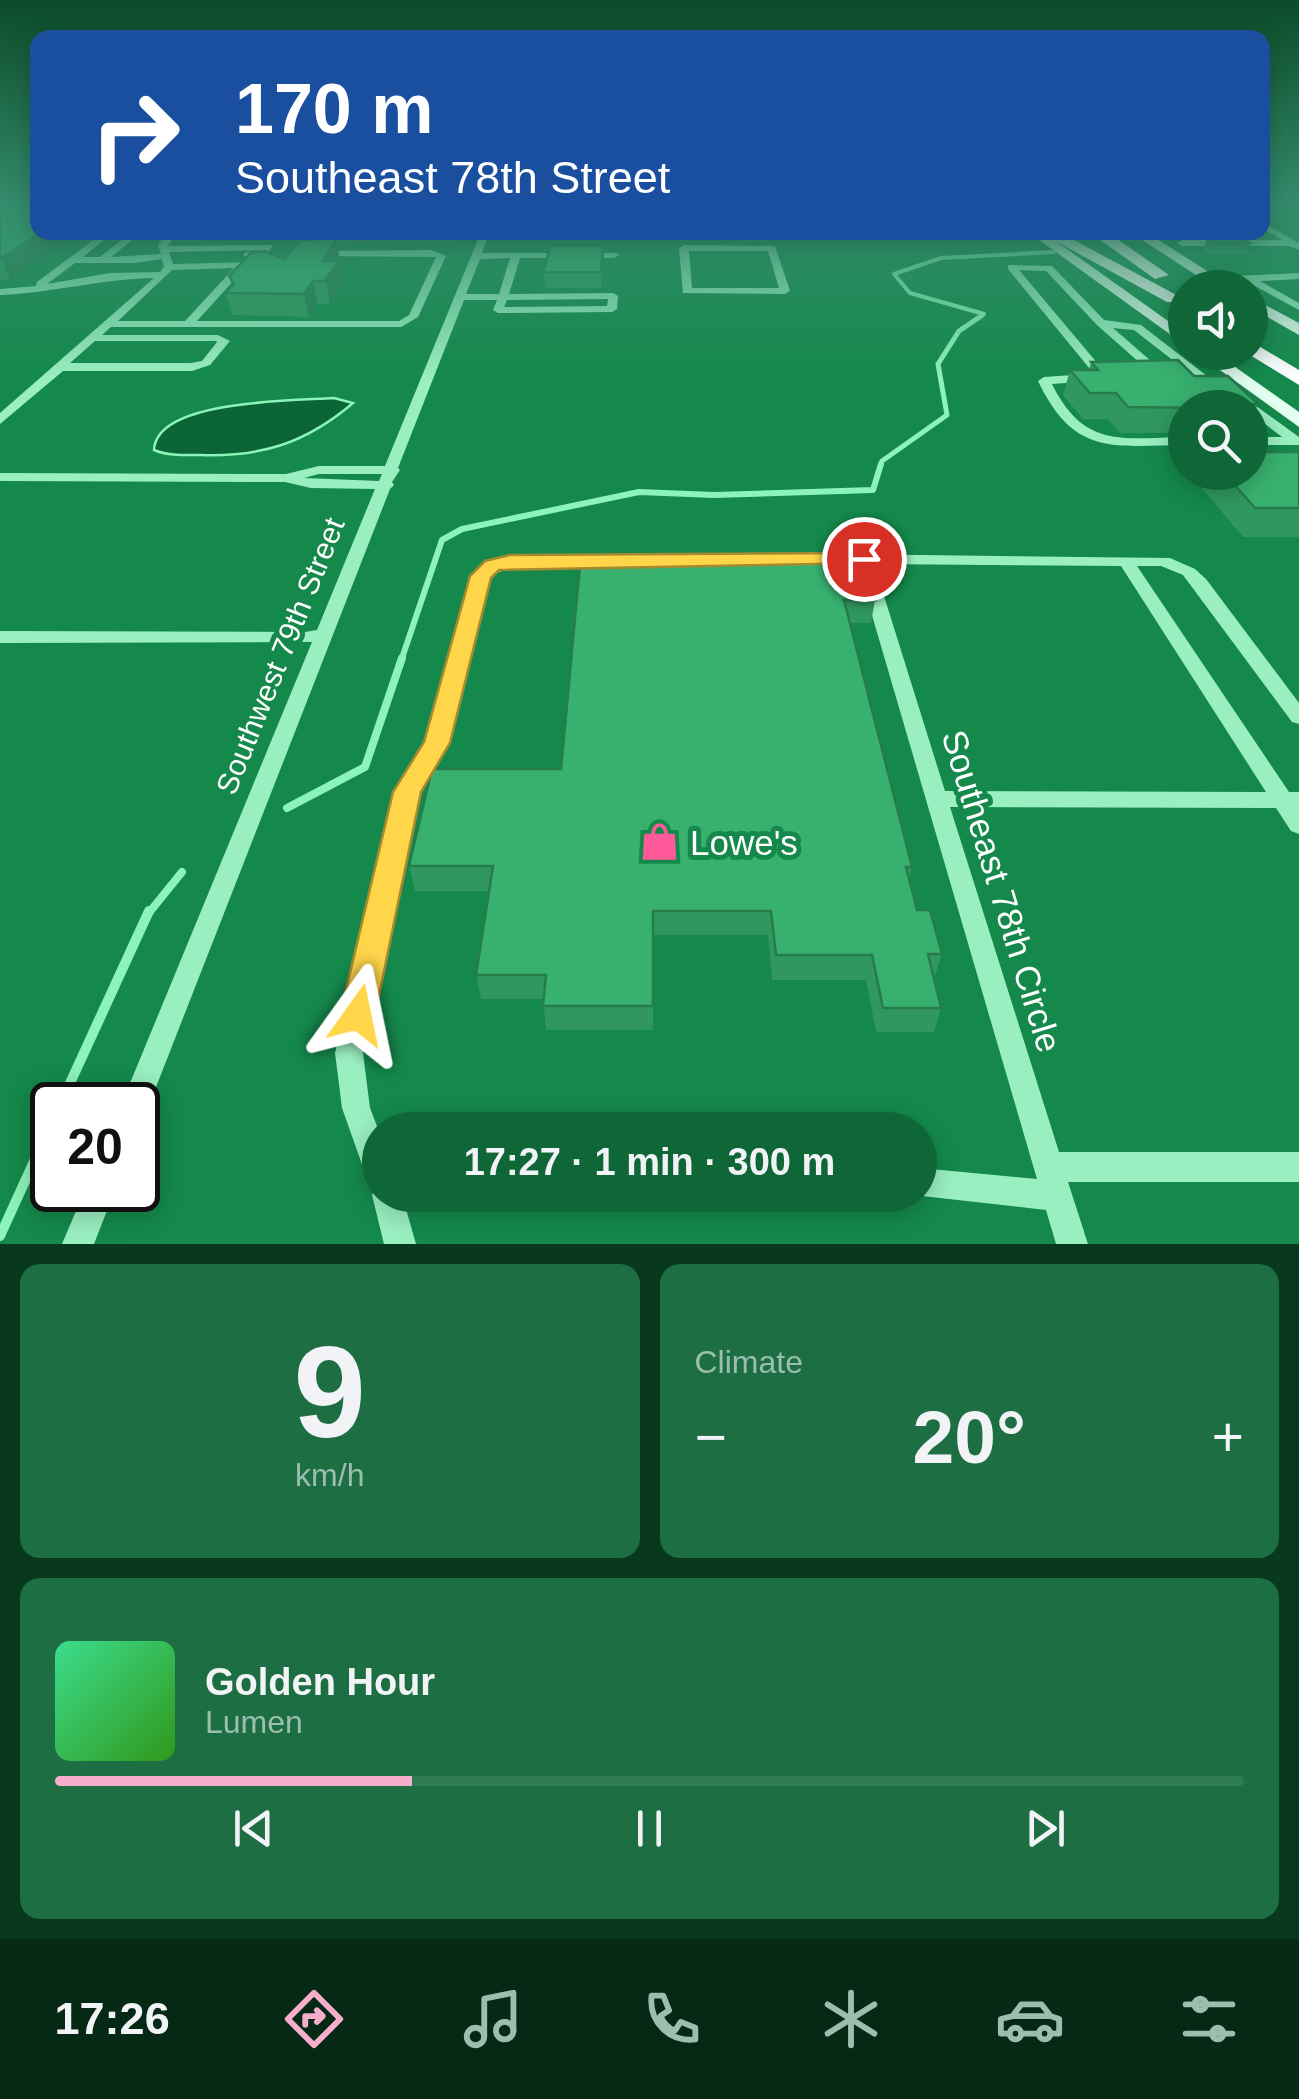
<!DOCTYPE html>
<meta charset="utf-8">
<style>
:root{--surface:#0f6738;--page:#1d6f43;--text:#f1f3f6;--muted:#9bbeae;--line:#2f7b53;--accent:#f7aecc}
body{margin:0;font-family:Helvetica,sans-serif;background:var(--page);color:var(--text);height:100vh;display:flex;flex-direction:column;font-size:38px;white-space:nowrap}
*{box-sizing:border-box;margin:0}
p{font-size:32px;color:var(--muted)}
.icon{flex:none;width:55px;height:55px;fill:none;stroke:currentColor;stroke-width:2;stroke-linecap:round;stroke-linejoin:round}
.map{position:relative;height:1244px;overflow:hidden}
.side{display:flex;flex-direction:column;gap:20px;padding:20px;background:#08391f;flex:1}
.side>*{flex:none}
.top-card{position:absolute;left:30px;top:30px;width:1240px;height:210px;border-radius:20px;box-shadow:0 5px 25px #0003;background:#1a4fa0;color:#fff;overflow:hidden}
.buttons{position:absolute;left:1168px;top:270px;display:grid;gap:20px}
.buttons a{display:grid;place-items:center;width:100px;height:100px;border-radius:50%;background:var(--surface);box-shadow:0 5px 25px #0003;font-size:50px}
.speed{position:absolute;left:30px;top:1082px;display:flex;gap:20px;font-size:50px;font-weight:700;text-align:center}
.speed>*{display:grid;place-content:center;width:130px;height:130px;border-radius:50%;background:var(--surface);box-shadow:0 5px 25px #0003;line-height:1}
.speed .limit{border:5px solid #111;border-radius:15px;background:#fff;color:#111}
.pin{position:absolute;display:grid;place-items:center;width:85px;height:85px;color:#fff;margin:-42px;border:5px solid #fff;border-radius:50%;box-shadow:0 2px 10px #0007}
.me{position:absolute;width:110px;margin:-55px;rotate:12deg;stroke-linejoin:round;filter:drop-shadow(0 0 8px #0008)}
.turn{display:flex;align-items:center;gap:35px;height:210px;padding:0 40px;font-size:45px}
.turn .icon{width:130px;height:130px;stroke-width:2.5}
.turn b{display:block;font-size:70px;line-height:85px}
.big{font-size:75px;font-weight:800;line-height:1.1}
.side .tile{flex:1;display:flex;flex-direction:column;justify-content:center;gap:15px;min-width:0;padding:0 35px;border-radius:20px;background:var(--page)}
.side .dial{align-items:center;gap:0}
.dial b{font-size:130px;line-height:1}
.song{display:flex;align-items:center;gap:30px}
.cover{width:120px;height:120px;border-radius:15px;background:linear-gradient(135deg,hsl(150 70% 55%),hsl(110 70% 35%))}
.played{height:10px;border-radius:5px;background:linear-gradient(90deg,var(--accent) 30%,var(--line) 30%)}
.keys{display:flex;justify-content:space-around;direction:ltr}
.heat{display:flex;justify-content:space-between;align-items:center;font-size:55px;direction:ltr}
.side .tiles{flex:1;display:grid;gap:20px;grid-template-columns:1fr 1fr}
.tile:last-child{grid-column:span 2}
.trip{position:absolute;left:362px;top:1112px;width:575px;height:100px;border-radius:50px;background:var(--surface);box-shadow:0 5px 25px #0003;font-weight:800;line-height:100px;text-align:center}
.tab-bar{display:flex;height:160px;justify-content:space-around;align-items:center;background:#062916;color:var(--muted)}
.tab-bar .icon{width:70px;height:70px}
.tab-bar .selected{color:var(--accent)}
.tab-bar b{font-size:45px;color:var(--text)}
.map>svg:first-child{display:block}
.water{fill:#0c6537;stroke:#8cf3b9;stroke-width:2.5}
.lines{fill:none;stroke-linecap:round;stroke-linejoin:round}
.stream-far4{stroke:#8cf3b9;stroke-width:4}
.stream-far3{stroke:#8cf3b9;stroke-width:5}
.stream-far2{stroke:#8cf3b9;stroke-width:6}
.stream-far1{stroke:#8cf3b9;stroke-width:8}
.stream{stroke:#8cf3b9;stroke-width:10}
.minor{fill:#9aefc1;fill-rule:evenodd}
.major{fill:#e3fff1;fill-rule:evenodd}
.highway{fill:#fff;fill-rule:evenodd}
.wall{fill:#30985f}
.shaded-wall{fill:#277c4e}
.building{fill:#38b16f;stroke:#277c4e;stroke-width:2.5}
.route{fill:#ffd54a;stroke:#a68a30;stroke-width:2.5}
.labels{text-anchor:middle;dominant-baseline:central;stroke-width:10;stroke-linejoin:round;paint-order:stroke}
.street-label{font-size:30px;fill:#fff;stroke:#14894b}
.near-poi-label{font-size:35px;fill:#fff;stroke:#14894b;text-anchor:start}
.near-street-label{font-size:35px;fill:#fff;stroke:#14894b}
</style>
<div class="map">
<svg width="1299" height="1244" viewBox="0 0 1299 1244">
<rect width="100%" height="100%" fill="#14894b"/>
<path class="water" d="M334 398 353 403C306 443 262 457 201 455 185 455 168 456 154 450 156 399 295 401 334 398Z"/>
<g class="lines">
<polyline class="stream-far4" points="977,319 984,314 910,293 894,274 941,258 1054,252"/>
<polyline class="stream-far3" points="880,467 882,461 947,415 938,364 959,331 981,316"/>
<polyline class="stream-far2" points="401,661 442,540 462,529 639,492 714,495 873,490 881,464"/>
<g class="stream-far1">
<polyline points="287,808 365,767 402,658"/>
<polyline points="148,914 182,872"/>
</g>
<g class="stream">
<polyline points="60,1105 149,911"/>
<polyline points="0,1236 52,1122"/>
</g>
<g class="minor">
<polygon points="1262,222 1299,243 1299,250 1289,246 1182,246 1177,243 1182,240 1282,240 1262,228"/>
<path d="M104 232H114L83 257H100L132 232H142L111 257 161 254 158 245 168 232H177L168 246 273 245 266 256 248 258 243 255 245 253 262 250 169 252 173 264 259 262 264 265 245 268 197 321H399L409 315 436 257 317 256 314 255V251L432 250 446 256 418 317 401 327H111L102 335H218L230 341 210 365 192 371H63L0 424V413L154 278C100 279 52 293 0 295V289L36 286 37 282ZM162 259 164 267 160 272 110 273 47 284 75 263H134ZM234 268 185 321H118L172 270ZM95 341H216L217 342 202 361 191 363H70Z"/>
<path d="M481 232H490L482 253H617L619 255 614 258H520L509 294 613 293 618 296 617 309 612 312 498 313 493 310 497 300H464L398 468 400 470 392 482 394 485 390 489 149 1105 145 1115 138 1118V1105H121L312 642 0 643V631L305 632 317 630 375 489 311 488 285 482 0 481V473L286 474 319 466H385ZM510 258 499 294H466L480 259ZM608 299 607 306 504 307 507 300ZM319 474H382L379 481 304 478Z"/>
<polygon points="673,232 892,232 888,235"/>
<polygon points="943,232 978,232 974,235"/>
<path d="M684 245 775 246 790 291 785 294 683 293 679 248ZM689 251H768L779 288H692Z"/>
<polygon points="1008,265 1052,266 1104,320 1141,325 1207,376 1197,379 1134,330 1113,328 1167,375 1157,378 1097,325 1046,271 1019,270 1109,377 1099,380 1008,269"/>
<polygon points="1299,273 1299,279 1260,281 1299,303 1299,310 1246,281 1215,283 1210,280 1215,277"/>
<path d="M1087 374 1091 375V381L1052 384C1084 449 1122 438 1185 437V445C1112 446 1074 456 1038 381L1044 377Z"/>
<polygon points="1238,393 1299,437 1299,445 1250,445 1250,437 1282,437 1250,412 1250,408 1244,408 1234,400 1234,394"/>
<path d="M556 554 604 556 612 561 604 566C566 565 522 555 489 578L447 743 417 792 363 1053 370 1108 380 1134V1195H402L416 1244H384L372 1195 376 1186 369 1184 342 1108 335 1053 396 791 427 742 473 576C495 554 527 554 556 554Z"/>
<path d="M840 554 1170 558 1195 569 1206 579 1299 703V724L1292 722 1183 575 1161 566H1137L1289 792H1299V834L1291 831 1276 808 950 807 1059 1152H1299V1182H1068L1088 1244H1056L1046 1210 913 1195H920V1168L1037 1179 857 564 834 562 832 559ZM874 564 1121 566 1266 792 945 791Z"/>
<polygon points="85,1190 115,1190 94,1244 62,1244"/>
</g>
<g class="major">
<polygon points="1028,232 1043,232 1185,333 1185,345"/>
<polygon points="1130,232 1146,232 1234,288 1216,288"/>
<polygon points="1250,297 1299,323 1299,335 1250,307"/>
<polygon points="1195,352 1214,352 1299,412 1299,427"/>
</g>
<g class="highway">
<polygon points="1039,232 1059,232 1182,298 1179,302 1167,302"/>
<polygon points="1089,232 1107,232 1169,275 1155,279"/>
<polygon points="1250,341 1299,370 1299,385 1245,352 1250,352"/>
</g>
</g>
<g class="wall">
<polygon points="0,204 10,280 0,280"/>
<polygon points="211,232 260,232 254,239 213,239"/>
<polygon points="319,232 464,232 462,238 455,238 453,243 354,243 354,241 351,245 338,246 343,283 330,304 318,304 309,317 232,315 226,293 232,286 229,276 284,259 320,240"/>
<polygon points="1180,232 1223,232 1222,236 1185,236"/>
<polygon points="1207,239 1250,243 1247,254 1209,254 1203,250"/>
<polygon points="603,246 601,288 545,288 544,272"/>
<polygon points="1091,362 1194,376 1258,404 1250,424 1250,408 1185,408 1185,433 1120,433 1108,419 1083,419 1063,395 1070,370 1089,370"/>
<polygon points="1299,452 1299,537 1243,537 1195,480 1198,472 1250,472"/>
<polygon points="581,554 875,600 871,623 850,623 912,867 909,879 917,910 942,954 934,979 941,1008 934,1032 876,1032 866,980 772,980 768,935 653,935 653,1030 546,1030 543,999 481,999 476,975 489,891 415,891 409,866 561,769"/>
</g>
<g class="shaded-wall">
<polygon points="42,232 77,232 10,280 2,259"/>
<polygon points="348,232 352,232 354,241 351,245"/>
<polygon points="336,239 343,283 330,304 323,261"/>
<polygon points="603,246 604,262 601,288 601,272"/>
<polygon points="313,281 318,304 309,317 304,294"/>
</g>
<g class="building">
<polygon points="0,204 38,204 38,232 42,232 0,259"/>
<polygon points="336,239 323,261 339,261 325,281 313,281 304,294 226,293 234,284 229,276 251,253 265,251 284,259 301,240"/>
<polygon points="1207,239 1245,239 1250,243 1212,243"/>
<polygon points="550,246 603,246 601,272 544,272"/>
<polygon points="1178,360 1194,376 1228,376 1258,404 1205,404 1208,408 1128,407 1116,393 1090,393 1070,370 1098,370 1091,362"/>
<polygon points="1250,452 1299,452 1299,508 1255,508 1223,472 1250,472"/>
<polygon points="581,554 861,554 875,600 844,600 912,867 906,867 917,910 930,910 942,954 928,954 941,1008 883,1008 872,955 776,955 771,911 653,911 653,1006 543,1006 546,975 476,975 493,866 409,866 432,769 561,769"/>
</g>
<linearGradient id="sky" x2="0" y2="1"><stop stop-color="#0b4b29"/><stop offset="0.54" stop-color="#348c6c"/><stop offset="1" stop-color="#348c6c" stop-opacity="0"/></linearGradient>
<rect width="1299" height="378" fill="url(#sky)"/>
<polygon class="route" points="864,553 872,555 875,559 872,563 499,570 491,578 450,743 421,792 375,1015 370,1026 358,1031 345,1026 340,1015 393,792 424,742 470,576 485,561 510,555"/>
<defs>
<symbol id="shop-bare" viewBox="-9 -9 18 18"><path d="M-5-2.5h2.3a2.7 3.5 0 0 1 5.4 0H5L5.5 6h-11ZM-1.5-2.5h3a1.5 2.3 0 0 0-3 0Z" fill="#ff5999" stroke="#14894b" stroke-width="2.5" paint-order="stroke"/></symbol>
</defs>
<g fill-rule="evenodd">
<use href="#shop-bare" x="632" y="814" width="55" height="55"/>
</g>
<g class="labels">
<g class="street-label">
<text transform="translate(280 656) rotate(-68)">Southwest 79th Street</text>
</g>
<g class="near-poi-label">
<text x="690" y="842">Lowe's</text>
</g>
<g class="near-street-label">
<text transform="translate(1002 891) rotate(73)">Southeast 78th Circle</text>
</g>
</g>
</svg>
<div class="buttons">
<a><svg class="icon" aria-label="sound" viewBox="0 0 24 24"><path d="M4 9h4l5-4v14l-5-4H4zM17 9q2 3 0 6"/></svg></a>
<a><svg class="icon" aria-label="search" viewBox="0 0 24 24"><circle cx="10" cy="10" r="6"/><path d="M15 15l6 6"/></svg></a>
</div>
<div class="speed"><div class="limit">20</div></div>
<div class="pin" style="left:864px;top:559px;background:#d93025"><svg class="icon" aria-label="arrive" viewBox="0 0 24 24"><path d="M6 21V4h12l-3 4 3 4H6"/></svg></div>
<svg class="me" style="left:358px;top:1015px" viewBox="-20 -20 40 40"><path d="M0-17L14 15 0 8-14 15z" fill="#ffd54a" stroke="#fff" stroke-width="4"/></svg>
<div class="trip">17:27 · 1 min · 300 m</div>
<div class="top-card">
<div class="turn"><svg class="icon" aria-label="right" viewBox="0 0 24 24"><path d="M7 20v-9h11M14 6l5 5-5 5"/></svg><div><b>170 m</b>Southeast 78th Street</div></div>
</div>
</div>
<section class="side">
<div class="tiles">
<div class="tile dial"><b>9</b><p>km/h</p></div>
<div class="tile"><p>Climate</p>
<div class="heat"><a>−</a><b class="big">20°</b><a>+</a></div>
</div>
<div class="tile">
<div class="song"><i class="cover"></i><div><b>Golden Hour</b><p>Lumen</p></div></div>
<div class="played"></div>
<div class="keys"><svg class="icon" aria-label="previous" viewBox="0 0 24 24"><path d="M18 5L8 12l10 7zM5 5v14"/></svg><svg class="icon" aria-label="pause" viewBox="0 0 24 24"><path d="M8 5v14M16 5v14"/></svg><svg class="icon" aria-label="next" viewBox="0 0 24 24"><path d="M6 5l10 7-10 7zM19 5v14"/></svg></div>
</div>
</div>
</section>
<nav class="tab-bar">
<b>17:26</b>
<svg class="icon selected" aria-label="directions" viewBox="0 0 24 24"><path d="M12 3l9 9-9 9-9-9zM9 14v-3h6M13 9l2 2-2 2"/></svg>
<svg class="icon" aria-label="music" viewBox="0 0 24 24"><path d="M9 18V5l10-2v13"/><circle cx="6" cy="18" r="3"/><circle cx="16" cy="16" r="3"/></svg>
<svg class="icon" aria-label="phone" viewBox="0 0 24 24"><path d="M5 4h4l2 5-3 2q2 4 5 5l2-3 5 2v4C11 20 4 13 5 4z"/></svg>
<svg class="icon" aria-label="climate" viewBox="0 0 24 24"><path d="M12 3v18M4 7l16 10M4 17L20 7"/></svg>
<svg class="icon" aria-label="car" viewBox="0 0 24 24"><path d="M5 17H2v-5l4-1 3-4h7l3 4 3 1v5h-3M9 17h6M6 11h13"/><circle cx="7" cy="17" r="2"/><circle cx="17" cy="17" r="2"/></svg>
<svg class="icon" aria-label="filters" viewBox="0 0 24 24"><path d="M4 7h16M4 17h16"/><circle cx="9" cy="7" r="2"/><circle cx="15" cy="17" r="2"/></svg>
</nav>
